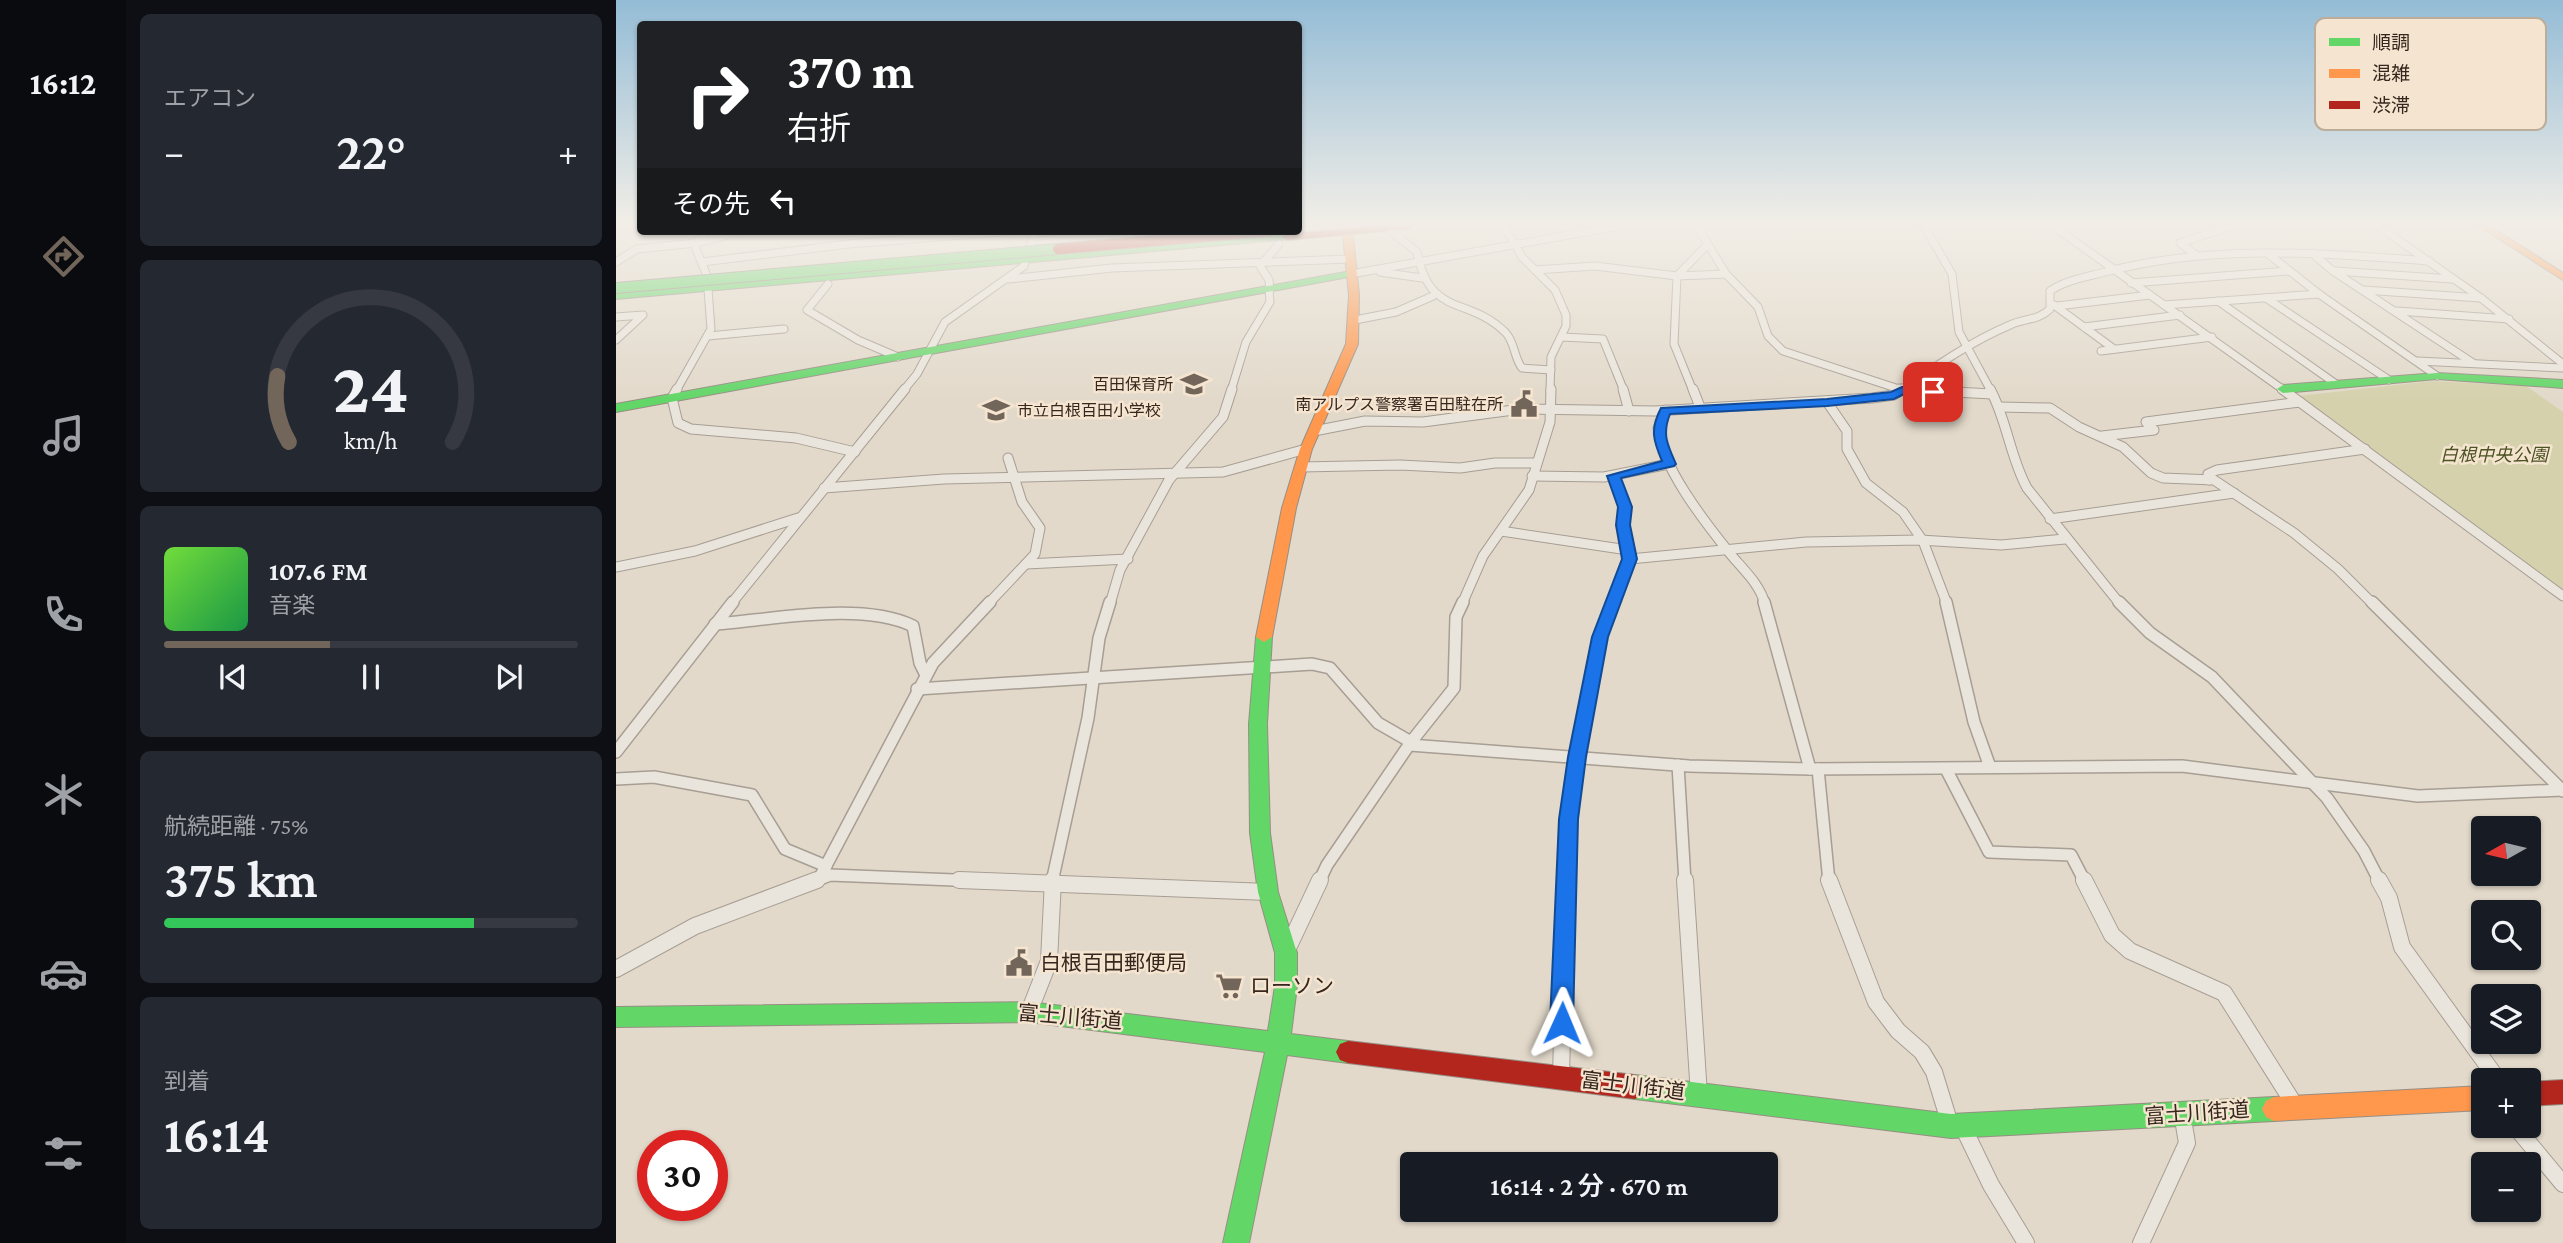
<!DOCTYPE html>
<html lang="ja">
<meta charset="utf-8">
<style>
:root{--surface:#171b24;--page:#242831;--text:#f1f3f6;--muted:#9ea1a6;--line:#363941;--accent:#72655a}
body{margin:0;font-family:"Crimson Pro","Noto Sans JP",serif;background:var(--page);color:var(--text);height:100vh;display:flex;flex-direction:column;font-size:26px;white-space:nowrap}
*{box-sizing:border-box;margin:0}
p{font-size:23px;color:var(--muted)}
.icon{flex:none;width:38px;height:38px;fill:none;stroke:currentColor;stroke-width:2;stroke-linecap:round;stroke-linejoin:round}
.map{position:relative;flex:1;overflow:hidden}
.side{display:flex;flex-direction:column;gap:14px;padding:14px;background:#0d0f14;width:490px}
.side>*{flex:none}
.top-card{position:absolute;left:21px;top:21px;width:665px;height:214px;border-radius:7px;box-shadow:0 2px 5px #0004;background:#202124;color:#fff;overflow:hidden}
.needle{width:46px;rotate:262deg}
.controls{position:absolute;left:1855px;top:816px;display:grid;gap:14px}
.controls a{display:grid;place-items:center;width:70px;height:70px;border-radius:7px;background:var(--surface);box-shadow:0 2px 5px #0004;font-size:35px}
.speed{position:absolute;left:21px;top:1130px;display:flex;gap:14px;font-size:35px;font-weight:700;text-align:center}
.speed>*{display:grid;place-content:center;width:91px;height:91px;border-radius:50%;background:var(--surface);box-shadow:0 2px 5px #0004;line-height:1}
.speed .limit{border:10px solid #d22;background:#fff;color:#111}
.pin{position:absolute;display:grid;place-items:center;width:60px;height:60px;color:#fff;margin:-30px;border-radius:14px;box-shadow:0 4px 10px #0006}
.me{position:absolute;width:77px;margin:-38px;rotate:1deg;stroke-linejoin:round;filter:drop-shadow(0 0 5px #0008)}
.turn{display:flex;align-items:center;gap:24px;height:147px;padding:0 35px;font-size:32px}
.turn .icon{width:91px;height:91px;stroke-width:2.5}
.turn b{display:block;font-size:49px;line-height:60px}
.then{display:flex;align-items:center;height:66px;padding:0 35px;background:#0003;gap:14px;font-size:26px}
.big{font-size:52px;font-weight:600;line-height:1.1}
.side .tile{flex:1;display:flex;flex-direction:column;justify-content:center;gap:10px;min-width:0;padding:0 24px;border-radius:10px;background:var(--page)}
.side .dial{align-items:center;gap:0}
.dial svg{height:182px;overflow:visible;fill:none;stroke:var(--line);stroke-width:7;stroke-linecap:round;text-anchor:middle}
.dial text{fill:var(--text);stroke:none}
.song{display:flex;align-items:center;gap:21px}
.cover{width:84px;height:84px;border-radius:10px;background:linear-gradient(135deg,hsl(100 70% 55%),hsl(140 70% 35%))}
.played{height:7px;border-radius:4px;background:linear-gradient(90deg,var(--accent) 40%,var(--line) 40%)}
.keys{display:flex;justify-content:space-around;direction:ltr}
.heat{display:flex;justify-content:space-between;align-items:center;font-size:38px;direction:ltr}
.charge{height:10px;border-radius:5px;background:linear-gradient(90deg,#34c759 75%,var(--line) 0)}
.trip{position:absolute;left:784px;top:1152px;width:378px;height:70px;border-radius:7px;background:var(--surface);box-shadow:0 2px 5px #0004;font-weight:600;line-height:70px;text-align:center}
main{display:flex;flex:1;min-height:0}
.menu{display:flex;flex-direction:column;width:126px;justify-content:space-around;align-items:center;background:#090b0e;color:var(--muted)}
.menu .icon{width:49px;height:49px}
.menu .active{color:var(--accent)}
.menu b{font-size:32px;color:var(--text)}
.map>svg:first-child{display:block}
.green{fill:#d5d1ad}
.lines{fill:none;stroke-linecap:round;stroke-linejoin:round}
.street-far3-casing{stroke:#a79e94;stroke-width:9}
.street-far2-casing{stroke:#a79e94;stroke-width:11}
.street-far1-casing{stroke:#a79e94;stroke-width:14}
.street-casing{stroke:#a79e94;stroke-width:18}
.fast-casing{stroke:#978e84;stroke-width:2}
.slow-casing{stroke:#978e84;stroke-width:2}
.jam-casing{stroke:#978e84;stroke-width:2}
.street-far3{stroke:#eae5dc;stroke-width:7}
.street-far2{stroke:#eae5dc;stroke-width:9}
.street-far1{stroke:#eae5dc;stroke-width:11}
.street{stroke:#eae5dc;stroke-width:16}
.fast{fill:#63d668;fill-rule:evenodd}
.slow{fill:#ff974d;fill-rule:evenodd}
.jam{fill:#b3261e;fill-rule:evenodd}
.fast-bridge-casing{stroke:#8d847a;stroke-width:12;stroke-linecap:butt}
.jam-bridge-casing{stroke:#8d847a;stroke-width:12;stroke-linecap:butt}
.fast-bridge{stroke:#63d668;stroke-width:10}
.jam-bridge{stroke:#b3261e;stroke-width:10}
.route{fill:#1a73e8;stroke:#114b97;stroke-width:2}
.labels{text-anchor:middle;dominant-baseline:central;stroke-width:5;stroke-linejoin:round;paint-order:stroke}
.far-poi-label{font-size:16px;fill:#36261d;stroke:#f5e5d0;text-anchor:end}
.park-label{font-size:18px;font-style:italic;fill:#4c5224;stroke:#f5e5d0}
.near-poi-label{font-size:21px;fill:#36261d;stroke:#f5e5d0;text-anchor:start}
.near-street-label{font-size:21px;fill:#36261d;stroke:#f5e5d0}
.key{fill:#f5e5d0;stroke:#bcac9a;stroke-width:2}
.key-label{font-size:19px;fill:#36261d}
</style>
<main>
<nav class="menu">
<b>16:12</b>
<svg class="icon active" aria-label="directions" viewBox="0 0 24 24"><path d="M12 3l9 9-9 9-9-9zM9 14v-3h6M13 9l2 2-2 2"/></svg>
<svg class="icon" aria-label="music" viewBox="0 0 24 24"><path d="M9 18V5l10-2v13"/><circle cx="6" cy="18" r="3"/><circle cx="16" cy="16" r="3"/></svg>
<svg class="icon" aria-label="phone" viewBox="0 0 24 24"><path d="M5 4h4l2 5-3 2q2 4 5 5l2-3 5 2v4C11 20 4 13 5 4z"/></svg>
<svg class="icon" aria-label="climate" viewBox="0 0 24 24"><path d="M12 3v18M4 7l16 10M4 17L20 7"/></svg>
<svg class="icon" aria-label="car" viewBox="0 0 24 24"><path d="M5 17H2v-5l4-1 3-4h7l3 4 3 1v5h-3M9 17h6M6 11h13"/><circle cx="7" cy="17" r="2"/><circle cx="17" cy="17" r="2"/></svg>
<svg class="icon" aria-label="filters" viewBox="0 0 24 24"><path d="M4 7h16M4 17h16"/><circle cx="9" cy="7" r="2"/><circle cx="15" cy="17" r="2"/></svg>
</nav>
<section class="side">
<div class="tile"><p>エアコン</p>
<div class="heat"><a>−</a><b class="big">22°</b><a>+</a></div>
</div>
<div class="tile dial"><svg viewBox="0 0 100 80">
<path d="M14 69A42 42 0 1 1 86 69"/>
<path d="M14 69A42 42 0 0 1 9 40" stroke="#72655a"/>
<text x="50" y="56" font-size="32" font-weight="700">24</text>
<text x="50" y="72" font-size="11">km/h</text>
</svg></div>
<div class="tile">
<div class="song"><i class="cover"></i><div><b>107.6 FM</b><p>音楽</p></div></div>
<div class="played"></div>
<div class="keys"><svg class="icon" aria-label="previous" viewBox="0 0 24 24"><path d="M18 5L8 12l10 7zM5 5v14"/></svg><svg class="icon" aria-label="pause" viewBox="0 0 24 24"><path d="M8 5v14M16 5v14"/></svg><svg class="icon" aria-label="next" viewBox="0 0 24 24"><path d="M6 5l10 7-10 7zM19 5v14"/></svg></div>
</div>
<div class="tile"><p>航続距離 · 75%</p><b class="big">375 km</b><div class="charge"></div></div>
<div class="tile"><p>到着</p><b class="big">16:14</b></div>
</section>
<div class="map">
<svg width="1947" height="1243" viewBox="0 0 1947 1243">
<rect width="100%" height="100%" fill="#e2d9ca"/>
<polygon class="green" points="1816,381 1910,386 1947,412 1947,593 1682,396"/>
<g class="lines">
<defs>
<g id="street-far3">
<polyline points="888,226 906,257 939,290 950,315 950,326 935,357 934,391"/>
<polyline points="1081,226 1110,274"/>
<polyline points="1308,226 1336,274 1343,332 1375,391"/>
<polyline points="1437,226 1669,391"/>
<polyline points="1762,226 1865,298 1947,364"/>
<path d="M771 228 801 252C814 319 852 295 890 333 899 343 898 358 906 368L935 370"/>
<polyline points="417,241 551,231"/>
<polyline points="1651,253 1703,294 1821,376"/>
<polyline points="1696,253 1717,271 1857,363"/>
<polyline points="1580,255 1564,243 1615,226"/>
<polyline points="0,262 21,249 80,243 128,231"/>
<polyline points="86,262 233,244 397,231"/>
<polyline points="919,270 979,266 1061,276 1110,274 1142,307 1152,336 1167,351 1286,390 1302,391"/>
<polyline points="1719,271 1836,279"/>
<polyline points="764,272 806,278"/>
<polyline points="735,274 1003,226"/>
<polyline points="393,279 496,268 734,259"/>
<polyline points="1515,283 1673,271"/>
<polyline points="212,284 191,310 242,340 282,357"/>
<polyline points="654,290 653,280 644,266 663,244"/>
<polyline points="1748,290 1865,298"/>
<polyline points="1650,298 1773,380"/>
<polyline points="1602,301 1720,384"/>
<polyline points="1438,305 1498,349"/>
<polyline points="1548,305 1703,294"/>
<polyline points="1441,306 1534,295"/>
<polyline points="1781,311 1893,319"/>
<polyline points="0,317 27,315 0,340"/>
<polyline points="739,320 780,312 817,296"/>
<polyline points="1468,327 1564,315"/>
<polyline points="92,336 168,329"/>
<polyline points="945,337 987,339 1008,391"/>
<polyline points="1485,351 1596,337"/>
<polyline points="1802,361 1947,368"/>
<polyline points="60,391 95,329 91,276 80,249 80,243 90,231"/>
<polyline points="287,391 301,374 329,322 408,266 419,231"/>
<polyline points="615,391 630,342 654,302 653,290"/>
<polyline points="1077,391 1058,344 1061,276 1092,244"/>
<path d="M1284 391C1320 366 1354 342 1394 325 1408 318 1422 321 1434 309V291C1450 280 1470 277 1489 272 1596 244 1704 253 1813 261"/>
</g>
<g id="street-far2">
<polyline points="61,389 56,398 62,423 75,429 180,438 239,452"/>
<polyline points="1007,389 1013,411"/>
<polyline points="1077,389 1084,407"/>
<polyline points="1283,389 1376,394"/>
<path d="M1374 389C1391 420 1394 457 1411 488L1504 604"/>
<polyline points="1666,389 1947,596"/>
<polyline points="1211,402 1231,431 1231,449 1250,483 1287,512 1307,541 1331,604"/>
<polyline points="1384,407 1434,408 1463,427 1507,447 1535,473 1547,478 1598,480 1678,533 1722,569 1757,604"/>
<path d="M1050 410 1042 428C1045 466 1088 521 1112 551 1125 568 1143 582 1149 604"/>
<polyline points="698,431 749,421 807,422 905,409 1039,411 1256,398 1278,395 1287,389"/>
<polyline points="1486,436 1538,430 1530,422 1684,402"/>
<polyline points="685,467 784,465 844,468 879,463 920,463"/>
<polyline points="916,476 988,477 1053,464"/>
<polyline points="1593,480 1592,474 1601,470 1749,449"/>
<polyline points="208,488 328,479 607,472 690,449"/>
<polyline points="1434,519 1618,493"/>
<polyline points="885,531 1012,550"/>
<polyline points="1014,559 1190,542 1304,540 1385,545 1449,539"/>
<polyline points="410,564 512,559"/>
<polyline points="0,567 79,551 182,518"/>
<polyline points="115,604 289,389"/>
<polyline points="372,604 419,554 424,528 406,502 392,458"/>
<polyline points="494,604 504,570 553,480 607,417 616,389"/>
<polyline points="846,604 867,556 913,490 934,422 935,389"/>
<polyline points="997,604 1014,559 1007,525 1009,507 998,476"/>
</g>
<g id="street-far1">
<polyline points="1148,602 1194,769"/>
<polyline points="1330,602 1358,722 1374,767"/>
<polyline points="1503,602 1534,633 1596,677 1711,798 1748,851 1764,882"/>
<polyline points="1756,602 1947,791"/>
<path d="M99 624C156 620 245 601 297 626L304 663 310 675"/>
<polyline points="301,689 696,664 714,668 762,723 795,742"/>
<polyline points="794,745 1073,766 1194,769 1566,766 1802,796 1947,790"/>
<polyline points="0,752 117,602"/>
<polyline points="1062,765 1069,882"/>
<polyline points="1202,769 1213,882"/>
<polyline points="1330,769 1373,852 1455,855 1469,882"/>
<polyline points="0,779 38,777 136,795 169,849 210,866"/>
<polyline points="204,877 317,663 374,602"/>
<polyline points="196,882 214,875 388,882"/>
<polyline points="436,882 472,718 483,638 494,602"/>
<polyline points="703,882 711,865 795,742 838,688 840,617 847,602"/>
<polyline points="950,882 952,819 984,637 997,602"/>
</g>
<g id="street">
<polyline points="343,880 652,892"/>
<polyline points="1069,880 1083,1095"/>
<polyline points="1213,880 1260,1002 1282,1031 1306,1052 1318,1072 1334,1124"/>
<polyline points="1468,880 1496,935 1514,951 1608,993 1680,1107"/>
<polyline points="1763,880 1773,898 1786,947 1882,1080"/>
<polyline points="671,950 704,880"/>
<polyline points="0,969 79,926 201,880"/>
<polyline points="413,1012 433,961 437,880"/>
<polyline points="945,1077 950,880"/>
<polyline points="1898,1125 1947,1184"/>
<polyline points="1347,1127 1375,1185 1410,1243"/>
<polyline points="1525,1243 1571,1143 1566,1113"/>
</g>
<g id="fast">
<polygon points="671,234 674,235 674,239 0,299 0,293"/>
<polygon points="735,271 740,274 738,276 0,412 0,404"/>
<polygon points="1821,373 1947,380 1947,388 1821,379 1667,393 1661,389 1667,385"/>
<polygon points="648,632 656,637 651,724 654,833 662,892 681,953 681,986 675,1034 732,1041 740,1044 744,1052 740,1060 732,1063 671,1055 633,1243 607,1243 649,1052 413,1022 0,1027 0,1007 413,1002 652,1031 659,986 659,953 642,892 634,833 633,724 640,637"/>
<polygon points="1019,1075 1335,1114 1658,1097 1666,1101 1670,1109 1666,1117 1658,1121 1335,1138 1019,1099 1011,1095 1007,1087 1011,1079"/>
</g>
<g id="slow">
<polygon points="726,226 736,226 743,295 742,344 696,449 680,508 656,637 648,642 640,637 666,508 684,449 730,344 733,295"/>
<polygon points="1863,226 1874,226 1947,273 1947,280"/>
<polygon points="1867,1086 1867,1110 1658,1121 1650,1117 1646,1109 1650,1101 1658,1097"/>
</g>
<g id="jam">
<polygon points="759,226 796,226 792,229 671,240 666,237 671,234"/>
<polygon points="732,1041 1019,1075 1027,1079 1031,1087 1027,1095 1019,1099 732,1063 724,1060 720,1052 724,1044"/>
<polygon points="1947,1080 1947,1104 1913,1106 1913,1082"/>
</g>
</defs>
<use href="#street-far3" class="street-far3-casing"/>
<use href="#street-far2" class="street-far2-casing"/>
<use href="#street-far1" class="street-far1-casing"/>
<use href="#street" class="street-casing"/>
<use href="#fast" class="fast-casing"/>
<use href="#slow" class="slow-casing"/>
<use href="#jam" class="jam-casing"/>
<use href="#street-far3" class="street-far3"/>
<use href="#street-far2" class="street-far2"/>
<use href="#street-far1" class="street-far1"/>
<use href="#street" class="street"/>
<use href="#fast" class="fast"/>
<use href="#slow" class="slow"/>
<use href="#jam" class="jam"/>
<defs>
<polyline id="fast-bridge" points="0,288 442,249"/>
<polyline id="jam-bridge" points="442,249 654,231"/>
</defs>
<use href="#fast-bridge" class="fast-bridge-casing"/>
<use href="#jam-bridge" class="jam-bridge-casing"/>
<use href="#fast-bridge" class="fast-bridge"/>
<use href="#jam-bridge" class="jam-bridge"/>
</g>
<linearGradient id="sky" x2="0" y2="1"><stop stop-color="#94bcd6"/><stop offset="0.56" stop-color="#f2eee7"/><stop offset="1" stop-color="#f2eee7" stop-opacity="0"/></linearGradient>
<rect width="1947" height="400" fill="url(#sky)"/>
<path class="route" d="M1286 387 1317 388 1323 392 1317 395 1288 394 1278 399 1211 406 1054 414C1046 434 1051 444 1060 464L1058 466 1005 478 1016 507 1014 525 1021 559 992 637 970 757 962 819 957 1023 954 1031 946 1034 938 1031 934 1023 943 819 952 757 976 637 1006 559 1000 525 1002 507 991 476 1046 461C1037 440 1034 429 1045 408L1211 399 1275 392Z"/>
<defs>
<symbol id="school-bare" viewBox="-9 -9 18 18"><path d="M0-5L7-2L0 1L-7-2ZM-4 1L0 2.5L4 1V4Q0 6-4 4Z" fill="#72655a" stroke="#f5e5d0" stroke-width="2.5" paint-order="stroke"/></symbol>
<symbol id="civic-bare" viewBox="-9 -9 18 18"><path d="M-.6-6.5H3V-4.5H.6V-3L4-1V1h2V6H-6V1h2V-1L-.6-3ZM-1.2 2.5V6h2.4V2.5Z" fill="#72655a" stroke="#f5e5d0" stroke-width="2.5" paint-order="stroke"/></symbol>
<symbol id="supermarket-bare" viewBox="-9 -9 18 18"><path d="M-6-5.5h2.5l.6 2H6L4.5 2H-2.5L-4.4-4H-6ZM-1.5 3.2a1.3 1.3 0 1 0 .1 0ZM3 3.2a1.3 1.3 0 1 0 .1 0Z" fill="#72655a" stroke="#f5e5d0" stroke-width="2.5" paint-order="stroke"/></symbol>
</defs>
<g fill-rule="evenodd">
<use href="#school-bare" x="559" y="365" width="38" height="38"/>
<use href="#civic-bare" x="889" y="385" width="38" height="38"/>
<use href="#school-bare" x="361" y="391" width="38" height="38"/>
<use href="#civic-bare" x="384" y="944" width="38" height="38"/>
<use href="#supermarket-bare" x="594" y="967" width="38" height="38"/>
</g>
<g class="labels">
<g class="far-poi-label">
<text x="557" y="384">百田保育所</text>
<text x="887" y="404">南アルプス警察署百田駐在所</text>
<text x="401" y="410" text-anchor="start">市立白根百田小学校</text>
</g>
<g class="park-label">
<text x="1878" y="455">白根中央公園</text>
</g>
<g class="near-poi-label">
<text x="424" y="963">白根百田郵便局</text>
<text x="634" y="986">ローソン</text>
</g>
<g class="near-street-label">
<text transform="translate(454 1017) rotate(5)">富士川街道</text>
<text transform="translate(1017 1086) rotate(7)">富士川街道</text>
<text transform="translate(1581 1113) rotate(-4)">富士川街道</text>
</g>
</g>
<rect x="1699" y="18" width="231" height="112" rx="10" class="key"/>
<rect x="1713" y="38" width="31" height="8" fill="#63d668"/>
<rect x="1713" y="69" width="31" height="9" fill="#ff974d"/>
<rect x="1713" y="101" width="31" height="8" fill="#b3261e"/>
<g class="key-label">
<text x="1756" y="49">順調</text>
<text x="1756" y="80">混雑</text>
<text x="1756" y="112">渋滞</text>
</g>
</svg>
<div class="controls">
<a><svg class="needle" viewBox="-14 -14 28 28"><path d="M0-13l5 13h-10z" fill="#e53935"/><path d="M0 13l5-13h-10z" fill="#9ea1a6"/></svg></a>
<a><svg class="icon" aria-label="search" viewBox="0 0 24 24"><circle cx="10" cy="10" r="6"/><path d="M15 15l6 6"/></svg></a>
<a><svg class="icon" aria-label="layers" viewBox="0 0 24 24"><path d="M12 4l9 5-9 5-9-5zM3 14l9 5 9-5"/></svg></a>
<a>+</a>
<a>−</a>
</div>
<div class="speed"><div class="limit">30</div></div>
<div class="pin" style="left:1317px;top:392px;background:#d93025"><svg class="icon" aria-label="arrive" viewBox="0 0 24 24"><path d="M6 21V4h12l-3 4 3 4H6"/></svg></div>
<svg class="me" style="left:946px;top:1023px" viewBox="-20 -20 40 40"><path d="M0-17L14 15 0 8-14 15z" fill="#1a73e8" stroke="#fff" stroke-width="4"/></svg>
<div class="trip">16:14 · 2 分 · 670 m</div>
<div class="top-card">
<div class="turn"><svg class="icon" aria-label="right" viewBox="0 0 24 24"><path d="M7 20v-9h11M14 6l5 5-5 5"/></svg><div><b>370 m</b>右折</div></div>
<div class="then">その先<svg class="icon" aria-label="left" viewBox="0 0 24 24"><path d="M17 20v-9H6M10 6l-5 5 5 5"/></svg></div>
</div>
</div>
</main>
